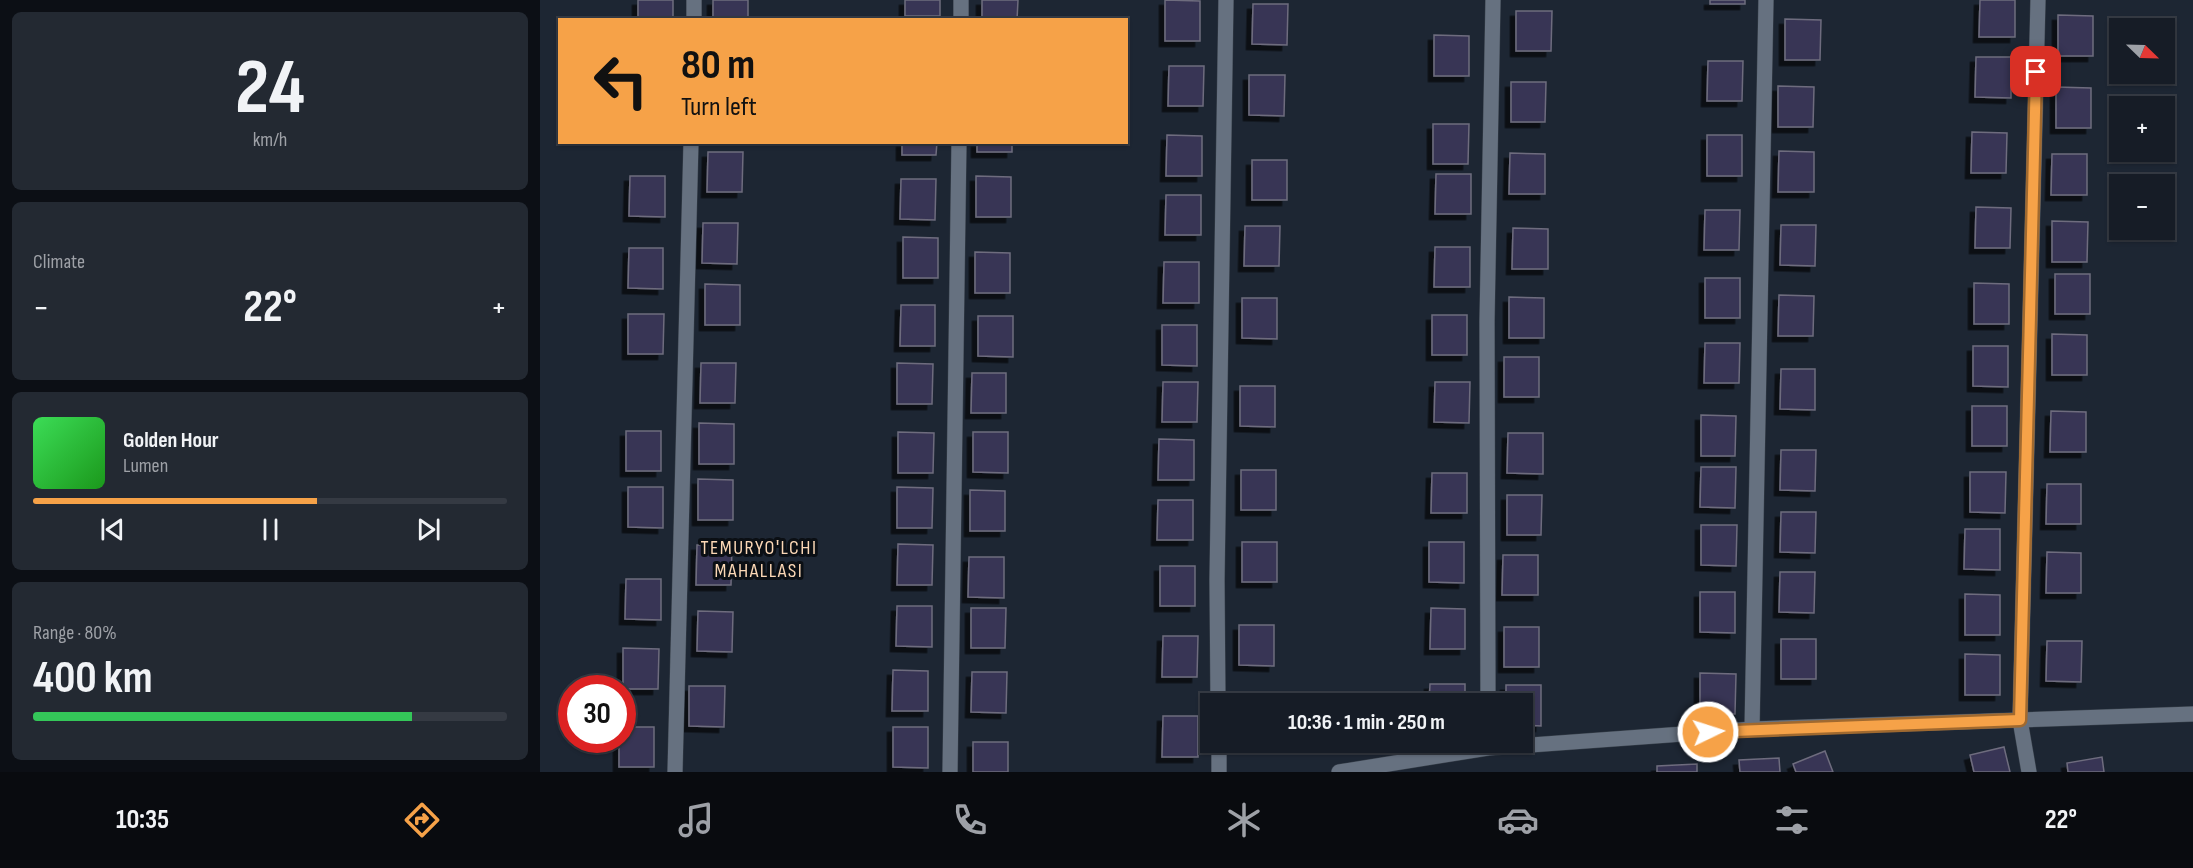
<!DOCTYPE html>
<meta charset="utf-8">
<style>
:root{--surface:#161c26;--page:#232932;--text:#f1f3f6;--muted:#9ea1a7;--line:#353a43;--accent:#f6a248}
body{margin:0;font-family:"Sofia Sans Condensed",sans-serif;background:var(--page);color:var(--text);height:100vh;display:flex;flex-direction:column;font-size:22px;white-space:nowrap}
*{box-sizing:border-box;margin:0}
p{font-size:20px;color:var(--muted)}
.icon{flex:none;width:33px;height:33px;fill:none;stroke:currentColor;stroke-width:2;stroke-linecap:round;stroke-linejoin:round}
.map{position:relative;flex:1;overflow:hidden}
.side{display:flex;flex-direction:column;gap:12px;padding:12px;background:#0c0f15;width:540px}
.side>*{flex:none}
.top-card{position:absolute;left:18px;top:18px;width:570px;height:126px;border-radius:0px;box-shadow:0 2px 4px #0004,0 0 0 2px var(--line);background:#f6a248;color:#111;overflow:hidden}
.needle{width:39px;rotate:113deg}
.fabs{position:absolute;left:1569px;top:18px;display:grid;gap:12px}
.fabs a{display:grid;place-items:center;width:66px;height:66px;border-radius:0px;background:var(--surface);box-shadow:0 2px 4px #0004,0 0 0 2px var(--line);font-size:30px}
.speed{position:absolute;left:18px;top:675px;display:flex;gap:12px;font-size:30px;font-weight:700;text-align:center}
.speed>*{display:grid;place-content:center;width:78px;height:78px;border-radius:50%;background:var(--surface);box-shadow:0 2px 4px #0004,0 0 0 2px var(--line);line-height:1}
.speed .limit{border:9px solid #d22;background:#fff;color:#111}
.pin{position:absolute;display:grid;place-items:center;width:51px;height:51px;color:#fff;margin:-26px;border-radius:12px;box-shadow:0 3px 9px #0006}
.me{position:absolute;width:66px;margin:-33px;rotate:86deg;stroke-linejoin:round;filter:drop-shadow(0 0 4px #0008)}
.turn{display:flex;align-items:center;gap:21px;height:126px;padding:0 24px;font-size:27px}
.turn .icon{width:78px;height:78px;stroke-width:2.5}
.turn b{display:block;font-size:42px;line-height:51px}
.big{font-size:45px;font-weight:700;line-height:1.1}
.side .widget{flex:1;display:flex;flex-direction:column;justify-content:center;gap:9px;min-width:0;padding:0 21px;border-radius:9px;background:var(--page)}
.side .dial{align-items:center;gap:0}
.dial b{font-size:78px;line-height:1}
.song{display:flex;align-items:center;gap:18px}
.cover{width:72px;height:72px;border-radius:9px;background:linear-gradient(135deg,hsl(130 70% 55%),hsl(120 70% 35%))}
.played{height:6px;border-radius:3px;background:linear-gradient(90deg,var(--accent) 60%,var(--line) 60%)}
.keys{display:flex;justify-content:space-around;direction:ltr}
.heat{display:flex;justify-content:space-between;align-items:center;font-size:33px;direction:ltr}
.charge{height:9px;border-radius:4px;background:linear-gradient(90deg,#34c759 80%,var(--line) 0)}
.trip{position:absolute;left:660px;top:693px;width:333px;height:60px;border-radius:0px;background:var(--surface);box-shadow:0 2px 4px #0004,0 0 0 2px var(--line);font-weight:700;line-height:60px;text-align:center}
.tab-bar{display:flex;height:96px;justify-content:space-around;align-items:center;background:#090b0f;color:var(--muted)}
.tab-bar .icon{width:42px;height:42px}
.tab-bar .current{color:var(--accent)}
.tab-bar b{font-size:27px;color:var(--text)}
main{display:flex;flex:1;min-height:0}
.map>svg:first-child{display:block}
.building{fill:#393554;stroke:#6e6c7e;stroke-width:1.5;filter:url(#shadow)}
.lines{fill:none;stroke-linecap:round;stroke-linejoin:round}
.minor-casing{stroke:#38404a;stroke-width:16}
.minor{stroke:#667180;stroke-width:15}
.route-casing{stroke:#a0692f;stroke-width:15}
.route{stroke:#f6a248;stroke-width:10}
.labels{text-anchor:middle;dominant-baseline:central;stroke-width:6;stroke-linejoin:round;paint-order:stroke}
.neighbourhood-label{font-size:20px;letter-spacing:1.5px;fill:#fcd8b6;stroke:#0b0f14}
</style>
<main>
<section class="side">
<div class="widget dial"><b>24</b><p>km/h</p></div>
<div class="widget"><p>Climate</p>
<div class="heat"><a>−</a><b class="big">22°</b><a>+</a></div>
</div>
<div class="widget">
<div class="song"><i class="cover"></i><div><b>Golden Hour</b><p>Lumen</p></div></div>
<div class="played"></div>
<div class="keys"><svg class="icon" aria-label="previous" viewBox="0 0 24 24"><path d="M18 5L8 12l10 7zM5 5v14"/></svg><svg class="icon" aria-label="pause" viewBox="0 0 24 24"><path d="M8 5v14M16 5v14"/></svg><svg class="icon" aria-label="next" viewBox="0 0 24 24"><path d="M6 5l10 7-10 7zM19 5v14"/></svg></div>
</div>
<div class="widget"><p>Range · 80%</p><b class="big">400 km</b><div class="charge"></div></div>
</section>
<div class="map">
<svg width="1653" height="772" viewBox="0 0 1653 772">
<defs>
<filter id="shadow"><feDropShadow dx="-5.5" dy="5.5" stdDeviation="0" flood-color="#0009"/></filter>
</defs>
<rect width="100%" height="100%" fill="#1d2633"/>
<g class="building">
<polygon points="98,0 133,0 133,19 98,18"/>
<rect x="173" y="0" width="35" height="17"/>
<rect x="365" y="0" width="35" height="16"/>
<polygon points="442,0 478,0 477,20 442,20"/>
<polygon points="625,0 660,1 660,41 625,41"/>
<rect x="1170" y="0" width="35" height="4"/>
<polygon points="1440,0 1475,0 1475,37 1439,37"/>
<polygon points="713,4 748,4 747,45 712,44"/>
<polygon points="976,11 1012,11 1011,51 976,51"/>
<polygon points="1518,15 1553,16 1553,56 1518,56"/>
<polygon points="1245,19 1281,20 1280,60 1245,60"/>
<polygon points="894,35 929,36 929,76 894,76"/>
<polygon points="1436,57 1471,57 1471,98 1435,97"/>
<polygon points="1168,61 1203,61 1202,101 1167,101"/>
<polygon points="629,66 664,66 663,106 628,106"/>
<polygon points="709,75 745,75 744,116 709,115"/>
<polygon points="971,82 1006,82 1005,122 971,122"/>
<polygon points="1238,86 1274,87 1273,127 1238,127"/>
<polygon points="1516,87 1551,88 1551,128 1516,128"/>
<polygon points="893,124 929,124 928,164 893,164"/>
<polygon points="1432,132 1467,133 1466,173 1431,173"/>
<polygon points="627,135 662,136 662,176 626,176"/>
<rect x="1167" y="135" width="35" height="41"/>
<polygon points="362,142 397,142 396,155 362,155"/>
<rect x="437" y="142" width="35" height="10"/>
<polygon points="1239,151 1274,152 1274,192 1238,192"/>
<polygon points="168,152 203,152 202,192 167,192"/>
<polygon points="970,153 1005,154 1005,194 969,194"/>
<polygon points="1512,154 1547,154 1547,195 1511,195"/>
<rect x="712" y="160" width="35" height="40"/>
<polygon points="896,174 931,174 931,214 895,214"/>
<polygon points="90,176 125,176 125,217 89,216"/>
<polygon points="436,176 471,177 471,217 436,217"/>
<polygon points="361,179 396,179 395,220 360,219"/>
<polygon points="626,195 661,195 661,235 625,235"/>
<polygon points="1436,207 1471,208 1470,248 1435,248"/>
<polygon points="1165,210 1200,210 1199,250 1164,250"/>
<polygon points="1512,221 1548,222 1547,262 1512,262"/>
<polygon points="163,223 198,223 197,264 162,263"/>
<polygon points="1241,225 1276,225 1275,266 1240,265"/>
<polygon points="705,226 740,226 739,266 704,266"/>
<polygon points="973,228 1008,229 1008,269 972,269"/>
<polygon points="363,237 398,238 398,278 363,278"/>
<polygon points="895,247 930,247 930,287 894,287"/>
<polygon points="89,248 123,248 123,289 88,288"/>
<polygon points="435,252 470,253 470,293 435,293"/>
<polygon points="624,262 659,262 659,303 623,303"/>
<rect x="1515" y="274" width="35" height="40"/>
<rect x="1165" y="278" width="35" height="40"/>
<polygon points="1434,283 1469,284 1469,324 1434,324"/>
<polygon points="165,284 200,285 200,325 165,325"/>
<polygon points="1239,295 1274,296 1273,336 1238,336"/>
<polygon points="969,297 1004,298 1004,338 969,338"/>
<polygon points="702,298 737,298 737,339 702,338"/>
<polygon points="361,305 395,305 395,346 360,346"/>
<polygon points="88,314 124,314 123,354 88,354"/>
<rect x="892" y="315" width="35" height="40"/>
<polygon points="438,316 473,316 473,357 438,356"/>
<polygon points="622,325 657,325 657,366 622,365"/>
<polygon points="1512,334 1547,335 1547,375 1512,375"/>
<polygon points="1165,343 1200,343 1199,383 1164,383"/>
<polygon points="1433,346 1468,346 1468,387 1433,386"/>
<rect x="964" y="357" width="35" height="40"/>
<polygon points="161,363 196,363 195,403 160,403"/>
<polygon points="357,363 393,364 392,404 357,404"/>
<polygon points="1241,369 1275,369 1275,410 1240,409"/>
<polygon points="432,373 466,373 466,413 431,413"/>
<polygon points="623,382 658,382 657,422 622,422"/>
<polygon points="895,382 930,382 929,423 894,422"/>
<polygon points="700,386 735,386 735,427 700,426"/>
<rect x="1432" y="406" width="35" height="40"/>
<polygon points="1511,411 1546,412 1546,452 1510,452"/>
<polygon points="1161,415 1196,416 1195,456 1161,456"/>
<polygon points="159,423 194,424 194,464 159,464"/>
<rect x="86" y="431" width="35" height="40"/>
<polygon points="358,432 394,433 393,473 358,473"/>
<polygon points="433,432 468,432 468,473 433,472"/>
<polygon points="968,433 1003,433 1003,474 967,473"/>
<polygon points="619,439 654,440 654,480 618,480"/>
<polygon points="1241,450 1276,450 1275,491 1240,490"/>
<polygon points="1161,467 1196,467 1195,508 1160,507"/>
<rect x="701" y="470" width="35" height="40"/>
<polygon points="1430,472 1466,472 1465,513 1430,512"/>
<polygon points="892,473 927,473 927,513 891,513"/>
<polygon points="158,479 193,480 193,520 158,520"/>
<polygon points="1507,484 1541,484 1541,524 1506,524"/>
<polygon points="88,487 123,487 123,528 88,527"/>
<polygon points="357,487 393,488 392,528 357,528"/>
<polygon points="430,490 465,491 465,531 430,531"/>
<polygon points="967,495 1002,495 1001,535 967,535"/>
<polygon points="618,500 653,500 653,540 617,540"/>
<polygon points="1241,512 1276,512 1275,553 1240,552"/>
<polygon points="1161,525 1197,525 1196,566 1161,565"/>
<polygon points="1425,529 1460,529 1460,570 1424,569"/>
<rect x="702" y="542" width="35" height="40"/>
<polygon points="889,542 924,542 924,583 889,582"/>
<polygon points="358,544 393,545 392,585 357,585"/>
<polygon points="157,545 192,545 191,585 156,585"/>
<polygon points="1507,552 1541,553 1541,593 1506,593"/>
<polygon points="963,555 998,555 998,595 962,595"/>
<polygon points="429,557 464,557 464,598 428,597"/>
<rect x="620" y="566" width="35" height="40"/>
<polygon points="1240,572 1275,572 1274,613 1239,612"/>
<polygon points="86,579 121,579 121,620 85,619"/>
<polygon points="1160,592 1195,592 1195,633 1160,632"/>
<polygon points="1425,594 1460,595 1460,635 1425,635"/>
<polygon points="357,606 392,606 392,647 356,646"/>
<polygon points="431,608 466,608 465,648 431,648"/>
<polygon points="891,608 925,609 925,649 890,649"/>
<polygon points="158,611 193,612 192,652 157,651"/>
<polygon points="699,625 734,625 734,666 699,665"/>
<rect x="964" y="627" width="35" height="40"/>
<polygon points="623,636 658,636 657,677 622,677"/>
<rect x="1241" y="639" width="35" height="40"/>
<polygon points="1507,641 1542,641 1541,682 1506,681"/>
<polygon points="83,648 119,649 118,689 83,689"/>
<polygon points="1425,654 1460,655 1460,695 1425,695"/>
<polygon points="353,670 388,671 388,711 352,711"/>
<polygon points="432,672 467,672 466,713 431,712"/>
<polygon points="1160,673 1196,674 1195,714 1160,714"/>
<polygon points="890,684 925,684 925,704 889,704"/>
<polygon points="966,685 1001,685 1001,726 982,725 982,704 966,704"/>
<polygon points="149,686 185,686 184,727 149,726"/>
<polygon points="623,716 658,716 658,757 622,757"/>
<polygon points="82,727 114,727 114,767 79,767 79,740 82,740"/>
<polygon points="353,727 388,727 388,768 353,767"/>
<rect x="433" y="742" width="35" height="30"/>
<polygon points="707,742 742,742 742,748 707,747"/>
<polygon points="1464,747 1470,772 1434,772 1430,755"/>
<polygon points="1285,751 1293,772 1256,772 1253,764"/>
<polygon points="1562,757 1564,772 1528,772 1527,763"/>
<polygon points="1239,758 1240,772 1200,772 1199,760"/>
<polygon points="1157,764 1157,772 1117,772 1117,766"/>
</g>
<g class="lines">
<defs>
<g id="minor">
<polyline points="154,20 154,0"/>
<polyline points="421,20 421,0"/>
<polyline points="678,704 677,580 686,0"/>
<polyline points="948,704 947,321 953,0"/>
<polyline points="1212,729 1226,0"/>
<polyline points="679,742 679,772"/>
<polyline points="135,772 151,142"/>
<polyline points="410,772 419,142"/>
<polyline points="799,772 948,748 1212,729 1653,714"/>
<polyline points="1489,772 1480,720 1498,0"/>
</g>
</defs>
<use href="#minor" class="minor-casing"/>
<use href="#minor" class="minor"/>
</g>
<g class="lines">
<defs>
<polyline id="route" points="1168,732 1480,720 1496,72"/>
</defs>
<use href="#route" class="route-casing"/>
<use href="#route" class="route"/>
</g>
<g class="labels">
<g class="neighbourhood-label">
<text x="219" y="548">TEMURYO'LCHI<tspan x="219" dy="23">MAHALLASI</tspan></text>
</g>
</g>
</svg>
<div class="fabs">
<a><svg class="needle" viewBox="-14 -14 28 28"><path d="M0-13l5 13h-10z" fill="#e53935"/><path d="M0 13l5-13h-10z" fill="#9ea1a7"/></svg></a>
<a>+</a>
<a>−</a>
</div>
<div class="speed"><div class="limit">30</div></div>
<div class="pin" style="left:1496px;top:72px;background:#d93025"><svg class="icon" aria-label="arrive" viewBox="0 0 24 24"><path d="M6 21V4h12l-3 4 3 4H6"/></svg></div>
<svg class="me" style="left:1168px;top:732px" viewBox="-20 -20 40 40"><circle r="17" fill="#f6a248" stroke="#fff" stroke-width="3"/><path d="M0-11L8 9 0 5-8 9z" fill="#fff"/></svg>
<div class="trip">10:36 · 1 min · 250 m</div>
<div class="top-card">
<div class="turn"><svg class="icon" aria-label="left" viewBox="0 0 24 24"><path d="M17 20v-9H6M10 6l-5 5 5 5"/></svg><div><b>80 m</b>Turn left</div></div>
</div>
</div>
</main>
<nav class="tab-bar">
<b>10:35</b>
<svg class="icon current" aria-label="directions" viewBox="0 0 24 24"><path d="M12 3l9 9-9 9-9-9zM9 14v-3h6M13 9l2 2-2 2"/></svg>
<svg class="icon" aria-label="music" viewBox="0 0 24 24"><path d="M9 18V5l10-2v13"/><circle cx="6" cy="18" r="3"/><circle cx="16" cy="16" r="3"/></svg>
<svg class="icon" aria-label="phone" viewBox="0 0 24 24"><path d="M5 4h4l2 5-3 2q2 4 5 5l2-3 5 2v4C11 20 4 13 5 4z"/></svg>
<svg class="icon" aria-label="climate" viewBox="0 0 24 24"><path d="M12 3v18M4 7l16 10M4 17L20 7"/></svg>
<svg class="icon" aria-label="car" viewBox="0 0 24 24"><path d="M5 17H2v-5l4-1 3-4h7l3 4 3 1v5h-3M9 17h6M6 11h13"/><circle cx="7" cy="17" r="2"/><circle cx="17" cy="17" r="2"/></svg>
<svg class="icon" aria-label="filters" viewBox="0 0 24 24"><path d="M4 7h16M4 17h16"/><circle cx="9" cy="7" r="2"/><circle cx="15" cy="17" r="2"/></svg>
<b>22°</b>
</nav>
